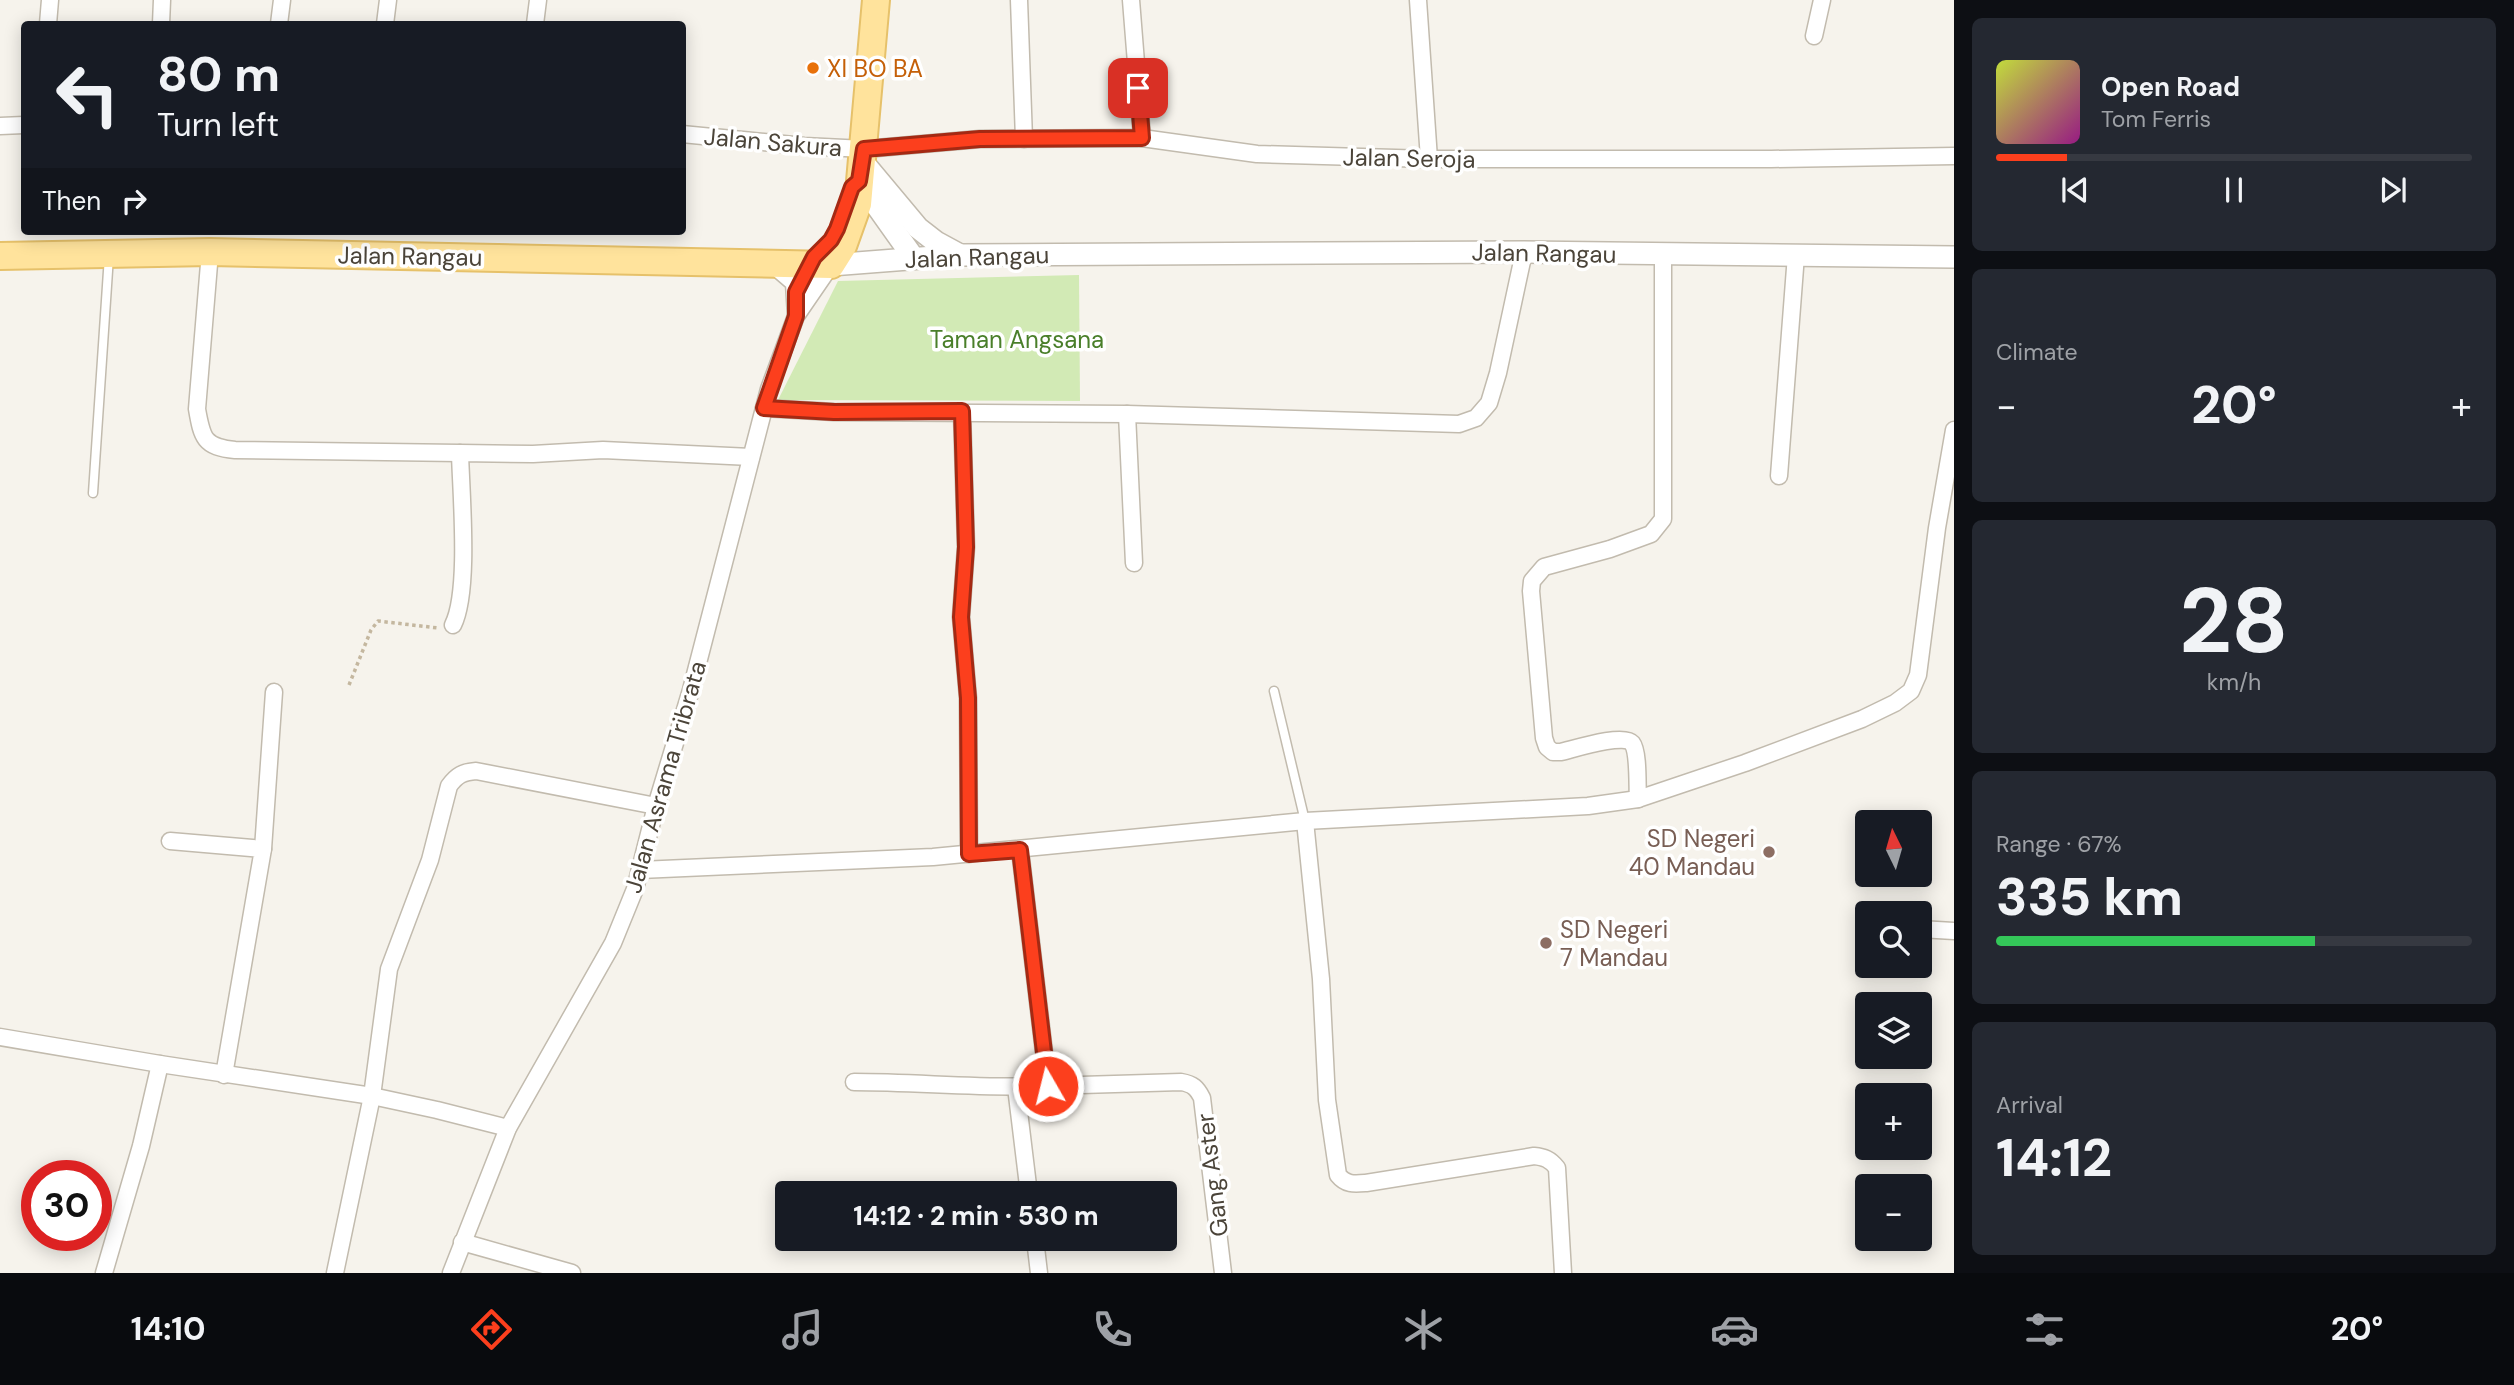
<!DOCTYPE html>
<meta charset="utf-8">
<style>
:root{--surface:#171b24;--page:#242831;--text:#f1f3f6;--muted:#9ea1a6;--line:#363941;--accent:#fc3f1d}
body{margin:0;font-family:"DM Sans",sans-serif;background:var(--page);color:var(--text);height:100vh;display:flex;flex-direction:column;font-size:26px;white-space:nowrap}
*{box-sizing:border-box;margin:0}
p{font-size:23px;color:var(--muted)}
.icon{flex:none;width:38px;height:38px;fill:none;stroke:currentColor;stroke-width:2;stroke-linecap:round;stroke-linejoin:round}
.map{position:relative;flex:1;overflow:hidden}
.side{display:flex;flex-direction:column;gap:18px;padding:18px;background:#0d0f14;width:560px}
.side>*{flex:none}
.guide{position:absolute;left:21px;top:21px;width:665px;height:214px;border-radius:7px;box-shadow:0 4px 18px #0003;background:#171b24;color:var(--text);overflow:hidden}
.needle{width:46px;rotate:355deg}
.controls{position:absolute;left:1855px;top:810px;display:grid;gap:14px}
.controls a{display:grid;place-items:center;width:77px;height:77px;border-radius:7px;background:var(--surface);box-shadow:0 4px 18px #0003;font-size:35px}
.speed{position:absolute;left:21px;top:1160px;display:flex;gap:14px;font-size:35px;font-weight:700;text-align:center}
.speed>*{display:grid;place-content:center;width:91px;height:91px;border-radius:50%;background:var(--surface);box-shadow:0 4px 18px #0003;line-height:1}
.speed .limit{border:10px solid #d22;background:#fff;color:#111}
.pin{position:absolute;display:grid;place-items:center;width:60px;height:60px;color:#fff;margin:-30px;border-radius:14px;box-shadow:0 4px 10px #0006}
.me{position:absolute;width:77px;margin:-38px;rotate:352deg;stroke-linejoin:round;filter:drop-shadow(0 0 5px #0008)}
.turn{display:flex;align-items:center;gap:24px;height:147px;padding:0 21px;font-size:32px}
.turn .icon{width:91px;height:91px;stroke-width:2.5}
.turn b{display:block;font-size:49px;line-height:60px}
.then{display:flex;align-items:center;height:66px;padding:0 21px;background:#0003;gap:14px;font-size:26px}
.big{font-size:52px;font-weight:800;line-height:1.1}
.side .tile{flex:1;display:flex;flex-direction:column;justify-content:center;gap:10px;min-width:0;padding:0 24px;border-radius:10px;background:var(--page)}
.side .dial{align-items:center;gap:0}
.dial b{font-size:91px;line-height:1}
.song{display:flex;align-items:center;gap:21px}
.cover{width:84px;height:84px;border-radius:10px;background:linear-gradient(135deg,hsl(70 70% 55%),hsl(310 70% 35%))}
.played{height:7px;border-radius:4px;background:linear-gradient(90deg,var(--accent) 15%,var(--line) 15%)}
.keys{display:flex;justify-content:space-around;direction:ltr}
.heat{display:flex;justify-content:space-between;align-items:center;font-size:38px;direction:ltr}
.charge{height:10px;border-radius:5px;background:linear-gradient(90deg,#34c759 67%,var(--line) 0)}
.trip{position:absolute;left:775px;top:1181px;width:402px;height:70px;border-radius:7px;background:var(--surface);box-shadow:0 4px 18px #0003;font-weight:800;line-height:70px;text-align:center}
.tab-bar{display:flex;height:112px;justify-content:space-around;align-items:center;background:#090b0e;color:var(--muted)}
.tab-bar .icon{width:49px;height:49px}
.tab-bar .on{color:var(--accent)}
.tab-bar b{font-size:32px;color:var(--text)}
main{display:flex;flex:1;min-height:0}
.map>svg:first-child{display:block}
.green{fill:#d2eab5}
.lines{fill:none;stroke-linecap:round;stroke-linejoin:round}
.service-casing{stroke:#c2bbae;stroke-width:11}
.minor-casing{stroke:#c2bbae;stroke-width:19}
.tertiary-casing{stroke:#c2bbae;stroke-width:24}
.primary-casing{stroke:#e6c16a;stroke-width:30}
.path{stroke:#c4b79f;stroke-width:3.5;stroke-dasharray:3.5 3.5;stroke-linecap:butt}
.service{stroke:#fff;stroke-width:8}
.minor{stroke:#fff;stroke-width:16}
.tertiary{stroke:#fff;stroke-width:21}
.primary{stroke:#ffe39c;stroke-width:26}
.route-casing{stroke:#a42913;stroke-width:18}
.route{stroke:#fc3f1d;stroke-width:12}
.food-dot{fill:#e8710a;stroke:#fff;stroke-width:2.5}
.education-dot{fill:#8d6e63;stroke:#fff;stroke-width:2.5}
.labels{text-anchor:middle;dominant-baseline:central;stroke-width:7;stroke-linejoin:round;paint-order:stroke}
.food-label{font-size:24px;fill:#c56008;stroke:#fff;text-anchor:start}
.street-label{font-size:24px;fill:#4b4439;stroke:#fff}
.park-label{font-size:24px;fill:#4a7f2a;stroke:#fff}
.education-label{font-size:24px;fill:#785e54;stroke:#fff;text-anchor:end}
</style>
<main>
<div class="map">
<svg width="1954" height="1273" viewBox="0 0 1954 1273">
<rect width="100%" height="100%" fill="#f6f3ec"/>
<polygon class="green" points="1079,275 1080,401 778,400 838,281"/>
<g class="lines">
<defs>
<g id="service">
<polyline points="93,493 109,256"/>
<polyline points="1274,691 1305,821"/>
</g>
<g id="minor">
<polyline points="1019,0 1024,139"/>
<polyline points="1131,0 1142,138"/>
<polyline points="1418,0 1429,159"/>
<polyline points="48,24 50,0"/>
<polyline points="161,24 162,0"/>
<polyline points="279,24 282,0"/>
<polyline points="385,24 388,0"/>
<polyline points="535,24 538,0"/>
<polyline points="1814,36 1822,0"/>
<polyline points="0,126 24,125"/>
<polyline points="682,134 804,146 865,149 980,139 1142,138 1257,154 1429,159 1771,159 1954,156"/>
<path d="M210 252 197 409C202 438 204 447 235 450L460 453"/>
<polyline points="773,265 794,283 796,316"/>
<polyline points="764,408 834,412 1127,414 1459,424 1476,418 1489,403 1498,373 1524,252"/>
<polyline points="962,412 966,547 961,617 968,698 969,854"/>
<polyline points="1127,414 1134,563"/>
<polyline points="1779,476 1796,255"/>
<path d="M453 625C470 591 461 494 460 453L533 454 603 450 751 457"/>
<path d="M1638 799C1637 787 1639 752 1632 743 1624 733 1574 749 1561 752H1553L1547 747 1544 738 1531 591 1532 581 1544 567 1610 549 1651 534 1663 519V255"/>
<path d="M1305 821 1321 979 1327 1100 1338 1175C1346 1185 1354 1184 1366 1183L1534 1156C1544 1157 1550 1159 1557 1168L1563 1273"/>
<polyline points="170,841 263,849 224,1075"/>
<polyline points="263,849 274,692"/>
<path d="M1020 850 1048 1086 1181 1082C1193 1084 1197 1088 1202 1098L1223 1273"/>
<polyline points="640,870 933,857 1305,821 1588,806 1638,799 1745,763 1862,719 1895,703 1911,691 1918,675 1937,528 1954,430"/>
<polyline points="1920,929 1954,931"/>
<polyline points="0,1037 160,1064 372,1096 437,1110 508,1128"/>
<path d="M854 1082C919 1082 983 1089 1048 1086"/>
<polyline points="1016,1087 1029,1194"/>
<polyline points="1035,1239 1039,1273"/>
<polyline points="462,1242 572,1273"/>
<polyline points="104,1273 141,1146 160,1064"/>
<path d="M335 1273 372 1096 389 969 430 860 449 786C457 775 463 772 476 771L656 806"/>
<polyline points="451,1273 508,1128 613,943 635,889 656,806 691,690 769,389 796,316 831,265"/>
</g>
<g id="tertiary">
<polyline points="862,161 918,228 936,242 960,255"/>
<polyline points="859,181 913,257"/>
<polyline points="831,265 960,255 1524,252 1954,257"/>
</g>
<polyline id="primary" points="0,256 210,252 831,265 843,246 858,204 876,0"/>
</defs>
<use href="#service" class="service-casing"/>
<use href="#minor" class="minor-casing"/>
<use href="#tertiary" class="tertiary-casing"/>
<use href="#primary" class="primary-casing"/>
<polyline class="path" points="349,685 371,630 378,621 438,628"/>
<use href="#service" class="service"/>
<use href="#minor" class="minor"/>
<use href="#tertiary" class="tertiary"/>
<use href="#primary" class="primary"/>
</g>
<g class="lines">
<defs>
<polyline id="route" points="1048,1086 1020,850 969,854 968,698 961,617 966,547 962,411 834,412 764,408 796,316 796,292 814,257 831,240 837,229 852,187 859,181 864,149 980,139 1142,138 1138,88"/>
</defs>
<use href="#route" class="route-casing"/>
<use href="#route" class="route"/>
</g>
<circle class="food-dot" cx="813" cy="68" r="7"/>
<g class="education-dot">
<circle cx="1769" cy="852" r="7"/>
<circle cx="1546" cy="943" r="7"/>
</g>
<g class="labels">
<g class="food-label">
<text x="827" y="68">XI BO BA</text>
</g>
<g class="street-label">
<text transform="translate(773 142) rotate(5)">Jalan Sakura</text>
<text transform="translate(1409 158) rotate(1)">Jalan Seroja</text>
<text transform="translate(1544 253) rotate(1)">Jalan Rangau</text>
<text transform="translate(410 256) rotate(1)">Jalan Rangau</text>
<text transform="translate(977 257) rotate(-2)">Jalan Rangau</text>
<text transform="translate(665 777) rotate(-74)">Jalan Asrama Tribrata</text>
<text transform="translate(1212 1175) rotate(-97)">Gang Aster</text>
</g>
<g class="park-label">
<text x="1017" y="339">Taman Angsana</text>
</g>
<g class="education-label">
<text x="1755" y="838">SD Negeri<tspan x="1755" dy="28">40 Mandau</tspan></text>
<text x="1560" y="929" text-anchor="start">SD Negeri<tspan x="1560" dy="28">7 Mandau</tspan></text>
</g>
</g>
</svg>
<div class="controls">
<a><svg class="needle" viewBox="-14 -14 28 28"><path d="M0-13l5 13h-10z" fill="#e53935"/><path d="M0 13l5-13h-10z" fill="#9ea1a6"/></svg></a>
<a><svg class="icon" aria-label="search" viewBox="0 0 24 24"><circle cx="10" cy="10" r="6"/><path d="M15 15l6 6"/></svg></a>
<a><svg class="icon" aria-label="layers" viewBox="0 0 24 24"><path d="M12 4l9 5-9 5-9-5zM3 14l9 5 9-5"/></svg></a>
<a>+</a>
<a>−</a>
</div>
<div class="speed"><div class="limit">30</div></div>
<div class="pin" style="left:1138px;top:88px;background:#d93025"><svg class="icon" aria-label="arrive" viewBox="0 0 24 24"><path d="M6 21V4h12l-3 4 3 4H6"/></svg></div>
<svg class="me" style="left:1048px;top:1086px" viewBox="-20 -20 40 40"><circle r="17" fill="#fc3f1d" stroke="#fff" stroke-width="3"/><path d="M0-11L8 9 0 5-8 9z" fill="#fff"/></svg>
<div class="trip">14:12 · 2 min · 530 m</div>
<div class="guide">
<div class="turn"><svg class="icon" aria-label="left" viewBox="0 0 24 24"><path d="M17 20v-9H6M10 6l-5 5 5 5"/></svg><div><b>80 m</b>Turn left</div></div>
<div class="then">Then<svg class="icon" aria-label="right" viewBox="0 0 24 24"><path d="M7 20v-9h11M14 6l5 5-5 5"/></svg></div>
</div>
</div>
<section class="side">
<div class="tile">
<div class="song"><i class="cover"></i><div><b>Open Road</b><p>Tom Ferris</p></div></div>
<div class="played"></div>
<div class="keys"><svg class="icon" aria-label="previous" viewBox="0 0 24 24"><path d="M18 5L8 12l10 7zM5 5v14"/></svg><svg class="icon" aria-label="pause" viewBox="0 0 24 24"><path d="M8 5v14M16 5v14"/></svg><svg class="icon" aria-label="next" viewBox="0 0 24 24"><path d="M6 5l10 7-10 7zM19 5v14"/></svg></div>
</div>
<div class="tile"><p>Climate</p>
<div class="heat"><a>−</a><b class="big">20°</b><a>+</a></div>
</div>
<div class="tile dial"><b>28</b><p>km/h</p></div>
<div class="tile"><p>Range · 67%</p><b class="big">335 km</b><div class="charge"></div></div>
<div class="tile"><p>Arrival</p><b class="big">14:12</b></div>
</section>
</main>
<nav class="tab-bar">
<b>14:10</b>
<svg class="icon on" aria-label="directions" viewBox="0 0 24 24"><path d="M12 3l9 9-9 9-9-9zM9 14v-3h6M13 9l2 2-2 2"/></svg>
<svg class="icon" aria-label="music" viewBox="0 0 24 24"><path d="M9 18V5l10-2v13"/><circle cx="6" cy="18" r="3"/><circle cx="16" cy="16" r="3"/></svg>
<svg class="icon" aria-label="phone" viewBox="0 0 24 24"><path d="M5 4h4l2 5-3 2q2 4 5 5l2-3 5 2v4C11 20 4 13 5 4z"/></svg>
<svg class="icon" aria-label="climate" viewBox="0 0 24 24"><path d="M12 3v18M4 7l16 10M4 17L20 7"/></svg>
<svg class="icon" aria-label="car" viewBox="0 0 24 24"><path d="M5 17H2v-5l4-1 3-4h7l3 4 3 1v5h-3M9 17h6M6 11h13"/><circle cx="7" cy="17" r="2"/><circle cx="17" cy="17" r="2"/></svg>
<svg class="icon" aria-label="filters" viewBox="0 0 24 24"><path d="M4 7h16M4 17h16"/><circle cx="9" cy="7" r="2"/><circle cx="15" cy="17" r="2"/></svg>
<b>20°</b>
</nav>
